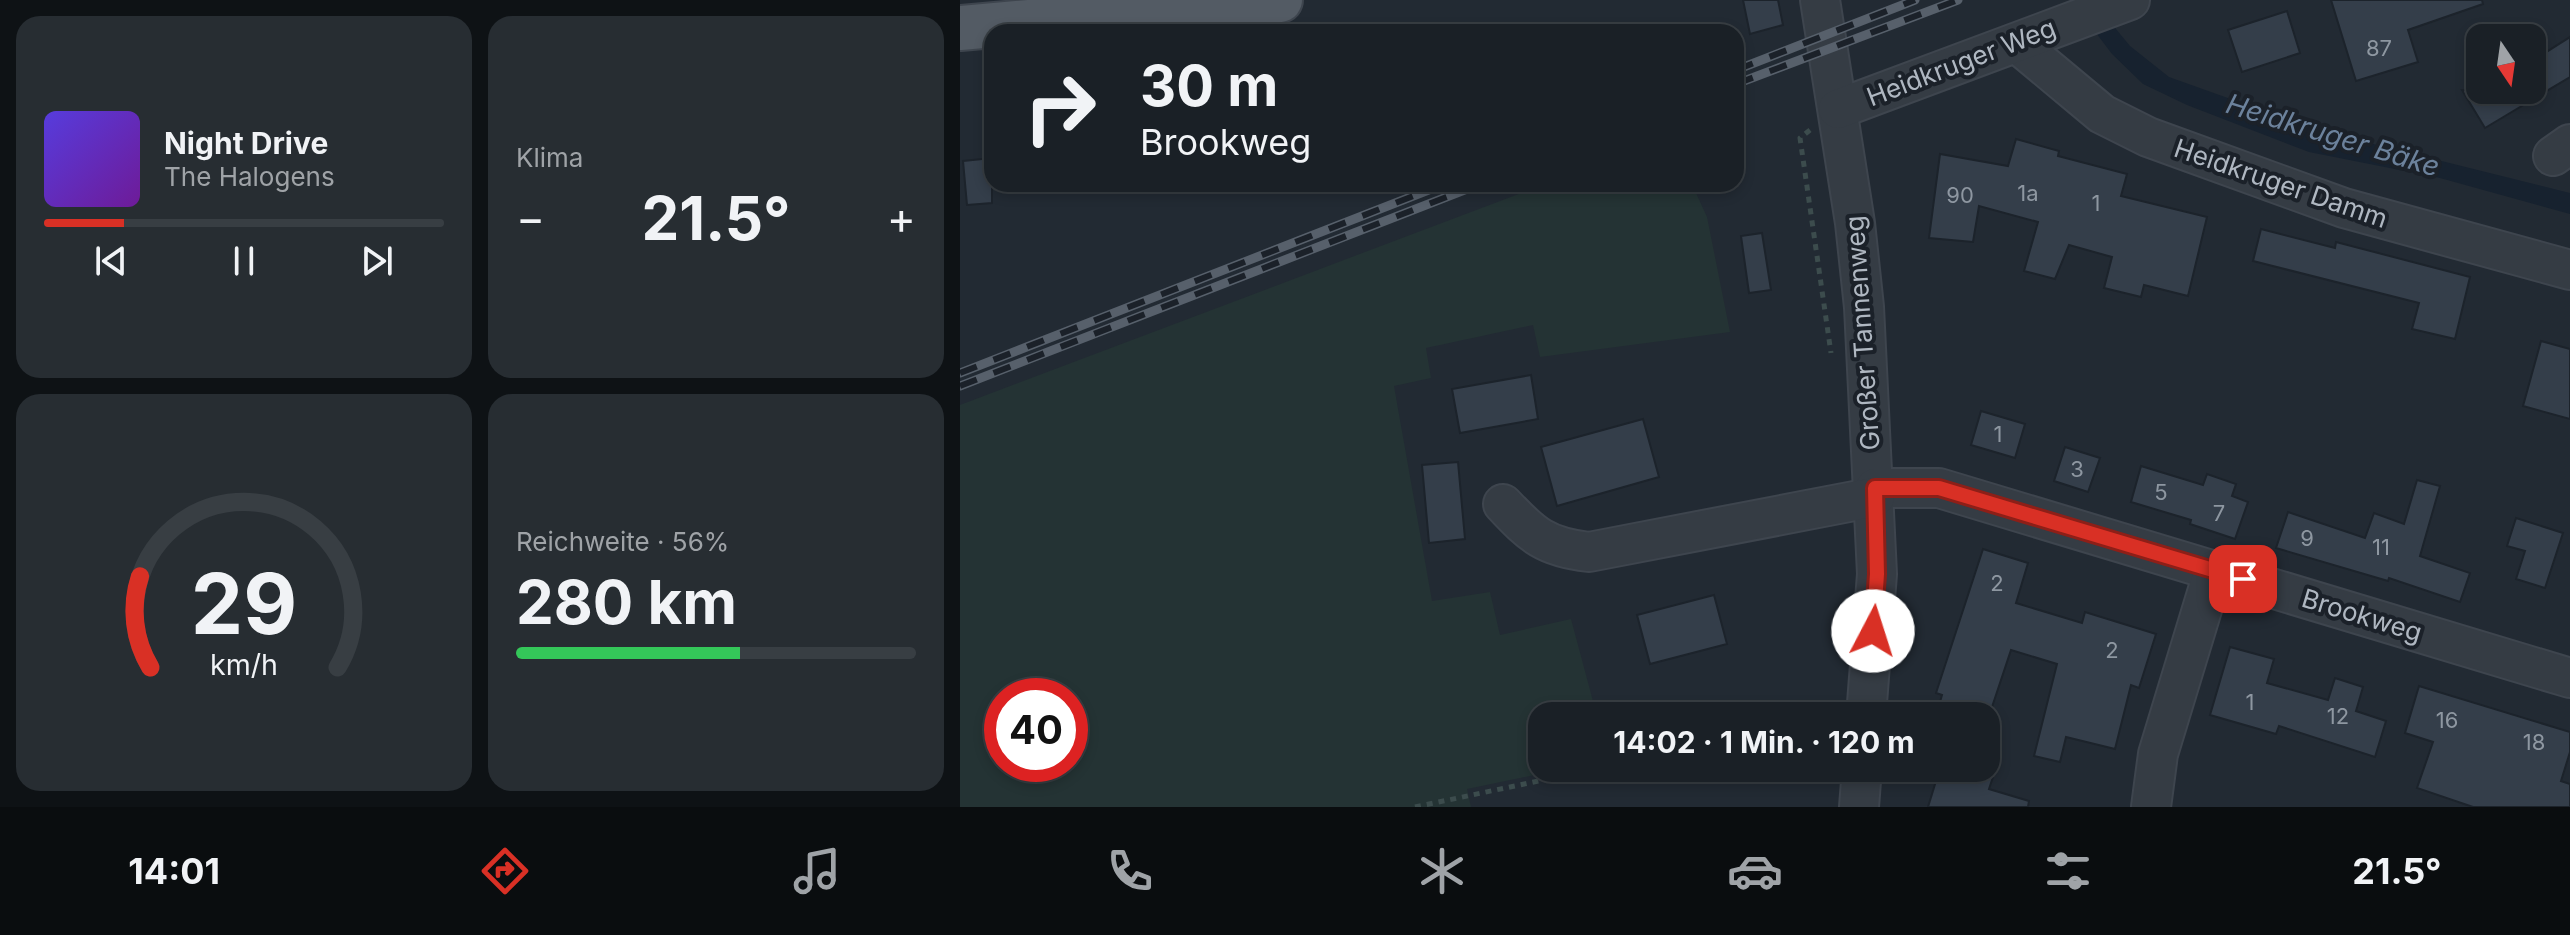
<!DOCTYPE html>
<html lang="de">
<meta charset="utf-8">
<style>
:root{--surface:#1a2026;--page:#272d32;--text:#f1f3f6;--muted:#9fa3a7;--line:#383e43;--accent:#d93025}
body{margin:0;font-family:Inter,sans-serif;background:var(--page);color:var(--text);height:100vh;display:flex;flex-direction:column;font-size:30px;white-space:nowrap}
*{box-sizing:border-box;margin:0}
p{font-size:26px;color:var(--muted)}
.icon{flex:none;width:44px;height:44px;fill:none;stroke:currentColor;stroke-width:2;stroke-linecap:round;stroke-linejoin:round}
.map{position:relative;flex:1;overflow:hidden}
.drawer{display:flex;flex-direction:column;gap:16px;padding:16px;background:#0e1215;width:960px}
.drawer>*{flex:none}
.guide{position:absolute;left:24px;top:24px;width:760px;height:168px;border-radius:24px;box-shadow:0 4px 12px #0003,0 0 0 2px var(--line);background:#1a2026;color:var(--text);overflow:hidden}
.needle{width:52px;rotate:167deg}
.tools{position:absolute;left:1506px;top:24px;display:grid;gap:16px}
.tools a{display:grid;place-items:center;width:80px;height:80px;border-radius:16px;background:var(--surface);box-shadow:0 4px 12px #0003,0 0 0 2px var(--line);font-size:40px}
.speed{position:absolute;left:24px;top:678px;display:flex;gap:16px;font-size:40px;font-weight:700;text-align:center}
.speed>*{display:grid;place-content:center;width:104px;height:104px;border-radius:50%;background:var(--surface);box-shadow:0 4px 12px #0003,0 0 0 2px var(--line);line-height:1}
.speed .limit{border:12px solid #d22;background:#fff;color:#111}
.pin{position:absolute;display:grid;place-items:center;width:68px;height:68px;color:#fff;margin:-34px;border-radius:16px;box-shadow:0 4px 12px #0006}
.me{position:absolute;width:88px;margin:-44px;rotate:5deg;stroke-linejoin:round;filter:drop-shadow(0 0 6px #0008)}
.turn{display:flex;align-items:center;gap:28px;height:168px;padding:0 24px;font-size:36px}
.turn .icon{width:104px;height:104px;stroke-width:2.5}
.turn b{display:block;font-size:56px;line-height:68px}
.big{font-size:60px;font-weight:700;line-height:1.1}
.drawer .tile{flex:1;display:flex;flex-direction:column;justify-content:center;gap:12px;min-width:0;padding:0 28px;border-radius:24px;background:var(--page)}
.drawer .dial{align-items:center;gap:0}
.dial svg{height:208px;overflow:visible;fill:none;stroke:var(--line);stroke-width:7;stroke-linecap:round;text-anchor:middle}
.dial text{fill:var(--text);stroke:none}
.song{display:flex;align-items:center;gap:24px}
.cover{width:96px;height:96px;border-radius:12px;background:linear-gradient(135deg,hsl(250 70% 55%),hsl(280 70% 35%))}
.played{height:8px;border-radius:4px;background:linear-gradient(90deg,var(--accent) 20%,var(--line) 20%)}
.keys{display:flex;justify-content:space-around;direction:ltr}
.heat{display:flex;justify-content:space-between;align-items:center;font-size:44px;direction:ltr}
.charge{height:12px;border-radius:6px;background:linear-gradient(90deg,#34c759 56%,var(--line) 0)}
.drawer .tiles{flex:1;display:grid;gap:16px;grid-template-columns:repeat(2,1fr)}
.trip{position:absolute;left:568px;top:702px;width:472px;height:80px;border-radius:24px;background:var(--surface);box-shadow:0 4px 12px #0003,0 0 0 2px var(--line);font-weight:700;line-height:80px;text-align:center}
.tabs{display:flex;height:128px;justify-content:space-around;align-items:center;background:#0a0d0f;color:var(--muted)}
.tabs .icon{width:56px;height:56px}
.tabs .selected{color:var(--accent)}
.tabs b{font-size:36px;color:var(--text)}
main{display:flex;flex:1;min-height:0}
.map>svg:first-child{display:block}
.green{fill:#243334;fill-rule:evenodd}
.water{fill:#17222f}
.building{fill:#343e4a;stroke:#1c232b;stroke-width:2}
.lines{fill:none;stroke-linecap:round;stroke-linejoin:round}
.minor-casing{stroke:#3e454e;stroke-width:42}
.major-casing{stroke:#3e454e;stroke-width:48}
.path{stroke:#3c4c4d;stroke-width:5;stroke-dasharray:6 6;stroke-linecap:butt}
.minor{stroke:#353c44;stroke-width:38}
.major{stroke:#535b64;stroke-width:44}
.rail-casing{stroke:#57606b;stroke-width:9}
.rail{stroke:#1b2129;stroke-width:6;stroke-dasharray:18;stroke-linecap:butt}
.route-casing{stroke:#8d1f18;stroke-width:20}
.route{stroke:#d93025;stroke-width:14}
.labels{text-anchor:middle;dominant-baseline:central;stroke-width:8;stroke-linejoin:round;paint-order:stroke}
.number-label{font-size:22px;fill:#8e97a1}
.street-label{font-size:26px;fill:#afb7c1;stroke:#1b2129}
.water-label{font-size:28px;font-style:italic;fill:#6c829c;stroke:#1b2129}
</style>
<main>
<section class="drawer">
<div class="tiles">
<div class="tile">
<div class="song"><i class="cover"></i><div><b>Night Drive</b><p>The Halogens</p></div></div>
<div class="played"></div>
<div class="keys"><svg class="icon" aria-label="previous" viewBox="0 0 24 24"><path d="M18 5L8 12l10 7zM5 5v14"/></svg><svg class="icon" aria-label="pause" viewBox="0 0 24 24"><path d="M8 5v14M16 5v14"/></svg><svg class="icon" aria-label="next" viewBox="0 0 24 24"><path d="M6 5l10 7-10 7zM19 5v14"/></svg></div>
</div>
<div class="tile"><p>Klima</p>
<div class="heat"><a>−</a><b class="big">21.5°</b><a>+</a></div>
</div>
<div class="tile dial"><svg viewBox="0 0 100 80">
<path d="M14 69A42 42 0 1 1 86 69"/>
<path d="M14 69A42 42 0 0 1 10 34" stroke="#d93025"/>
<text x="50" y="56" font-size="32" font-weight="700">29</text>
<text x="50" y="72" font-size="11">km/h</text>
</svg></div>
<div class="tile"><p>Reichweite · 56%</p><b class="big">280 km</b><div class="charge"></div></div>
</div>
</section>
<div class="map">
<svg width="1610" height="807" viewBox="0 0 1610 807">
<rect width="100%" height="100%" fill="#222a33"/>
<path class="green" d="M585 184H732L747 217 770 332 580 357 573 325 466 348 471 378 434 386 472 601 530 592 540 635 611 619 637 716H582V768H608L507 789 511 807H0V405ZM42 696H110V764H42Z"/>
<polygon class="water" points="1111,0 1132,0 1170,46 1209,77 1357,130 1610,193 1610,214 1480,178 1349,152 1227,105 1183,84 1152,54"/>
<g class="building">
<polygon points="783,0 818,0 823,25 790,34"/>
<polygon points="1371,0 1522,0 1523,4 1448,30 1458,62 1396,81"/>
<polygon points="1327,11 1340,53 1282,72 1268,30"/>
<polygon points="1610,37 1610,77 1525,128 1502,90 1572,90 1572,61"/>
<polygon points="1056,139 1099,151 1098,156 1167,174 1161,196 1247,217 1228,296 1184,285 1181,297 1144,288 1152,257 1109,245 1095,279 1064,271 1078,222 1019,206 1013,242 969,238 980,154 1048,166"/>
<polygon points="32,158 32,203 7,205 3,161"/>
<polygon points="1301,229 1375,248 1376,242 1510,277 1495,339 1452,329 1459,303 1293,261"/>
<polygon points="802,233 811,290 789,293 781,236"/>
<polygon points="1581,341 1610,349 1610,419 1563,406"/>
<polygon points="571,375 578,419 500,433 492,389"/>
<polygon points="1021,411 1065,424 1055,458 1011,445"/>
<polygon points="683,419 699,477 597,506 581,447"/>
<polygon points="1105,447 1140,458 1128,492 1094,481"/>
<polygon points="498,462 505,539 469,543 462,465"/>
<polygon points="1181,466 1243,485 1247,474 1276,484 1272,496 1288,502 1275,539 1230,524 1231,520 1171,502"/>
<polygon points="1457,480 1480,486 1460,556 1510,573 1500,602 1429,578 1428,581 1316,548 1328,512 1405,538 1414,513 1444,524"/>
<polygon points="1556,518 1603,533 1585,588 1556,579 1565,551 1547,546"/>
<polygon points="1023,549 1068,563 1056,603 1122,623 1125,612 1196,634 1179,688 1171,685 1155,749 1106,737 1100,762 1074,756 1097,664 1051,650 1029,716 976,716 982,695 976,693"/>
<polygon points="754,595 767,644 690,664 677,615"/>
<polygon points="1270,647 1314,659 1307,683 1368,700 1375,678 1403,687 1396,711 1426,721 1415,757 1319,726 1316,734 1250,715"/>
<polygon points="1459,686 1610,732 1610,752 1601,781 1610,784 1610,807 1513,807 1457,788 1473,742 1445,733"/>
<polygon points="980,768 1036,768 1029,789 1069,801 1068,807 968,807"/>
</g>
<g class="lines">
<defs>
<g id="minor">
<polyline points="860,0 895,223 904,307 917,574 906,716"/>
<polyline points="1058,44 1142,114 1188,137 1384,208 1610,270"/>
<polyline points="878,109 1170,0"/>
<polyline points="1593,156 1610,144"/>
<polyline points="915,488 979,488 1610,678"/>
<path d="M543 504C572 535 585 547 629 552L915 497"/>
<polyline points="899,807 902,768"/>
<polyline points="1191,807 1198,754 1254,570"/>
</g>
<polyline id="major" points="0,28 320,0"/>
</defs>
<use href="#minor" class="minor-casing"/>
<use href="#major" class="major-casing"/>
<g class="path">
<polyline points="850,130 840,138 871,353"/>
<polyline points="455,807 640,768"/>
</g>
<use href="#minor" class="minor"/>
<use href="#major" class="major"/>
<defs>
<g id="rail">
<polyline points="776,70 955,0"/>
<polyline points="776,84 998,0"/>
<polyline points="0,373 484,184"/>
<polyline points="0,386 520,184"/>
</g>
</defs>
<use href="#rail" class="rail-casing"/>
<use href="#rail" class="rail"/>
</g>
<g class="lines">
<defs>
<polyline id="route" points="913,631 917,574 915,488 979,488 1283,579"/>
</defs>
<use href="#route" class="route-casing"/>
<use href="#route" class="route"/>
</g>
<g class="labels">
<g class="number-label">
<text x="1419" y="48">87</text>
<text x="1068" y="193">1a</text>
<text x="1000" y="195">90</text>
<text x="1136" y="203">1</text>
<text x="1038" y="434">1</text>
<text x="1117" y="469">3</text>
<text x="1201" y="492">5</text>
<text x="1259" y="513">7</text>
<text x="1347" y="538">9</text>
<text x="1421" y="547">11</text>
<text x="1037" y="583">2</text>
<text x="1152" y="650">2</text>
<text x="1290" y="702">1</text>
<text x="1378" y="716">12</text>
<text x="1487" y="720">16</text>
<text x="1574" y="742">18</text>
</g>
<g class="street-label">
<text transform="translate(1001 62) rotate(-21)">Heidkruger Weg</text>
<text transform="translate(1321 183) rotate(19)">Heidkruger Damm</text>
<text transform="translate(902 333) rotate(-94)">Großer Tannenweg</text>
<text transform="translate(1402 615) rotate(17)">Brookweg</text>
</g>
<g class="water-label">
<text transform="translate(1373 135) rotate(17)">Heidkruger Bäke</text>
</g>
</g>
</svg>
<div class="tools">
<a><svg class="needle" viewBox="-14 -14 28 28"><path d="M0-13l5 13h-10z" fill="#e53935"/><path d="M0 13l5-13h-10z" fill="#9fa3a7"/></svg></a>
</div>
<div class="speed"><div class="limit">40</div></div>
<div class="pin" style="left:1283px;top:579px;background:#d93025"><svg class="icon" aria-label="arrive" viewBox="0 0 24 24"><path d="M6 21V4h12l-3 4 3 4H6"/></svg></div>
<svg class="me" style="left:913px;top:631px" viewBox="-20 -20 40 40"><circle r="19" fill="#fff"/><path d="M0-13L10 11 0 6-10 11z" fill="#d93025"/></svg>
<div class="trip">14:02 · 1 Min. · 120 m</div>
<div class="guide">
<div class="turn"><svg class="icon" aria-label="right" viewBox="0 0 24 24"><path d="M7 20v-9h11M14 6l5 5-5 5"/></svg><div><b>30 m</b>Brookweg</div></div>
</div>
</div>
</main>
<nav class="tabs">
<b>14:01</b>
<svg class="icon selected" aria-label="directions" viewBox="0 0 24 24"><path d="M12 3l9 9-9 9-9-9zM9 14v-3h6M13 9l2 2-2 2"/></svg>
<svg class="icon" aria-label="music" viewBox="0 0 24 24"><path d="M9 18V5l10-2v13"/><circle cx="6" cy="18" r="3"/><circle cx="16" cy="16" r="3"/></svg>
<svg class="icon" aria-label="phone" viewBox="0 0 24 24"><path d="M5 4h4l2 5-3 2q2 4 5 5l2-3 5 2v4C11 20 4 13 5 4z"/></svg>
<svg class="icon" aria-label="climate" viewBox="0 0 24 24"><path d="M12 3v18M4 7l16 10M4 17L20 7"/></svg>
<svg class="icon" aria-label="car" viewBox="0 0 24 24"><path d="M5 17H2v-5l4-1 3-4h7l3 4 3 1v5h-3M9 17h6M6 11h13"/><circle cx="7" cy="17" r="2"/><circle cx="17" cy="17" r="2"/></svg>
<svg class="icon" aria-label="filters" viewBox="0 0 24 24"><path d="M4 7h16M4 17h16"/><circle cx="9" cy="7" r="2"/><circle cx="15" cy="17" r="2"/></svg>
<b>21.5°</b>
</nav>
